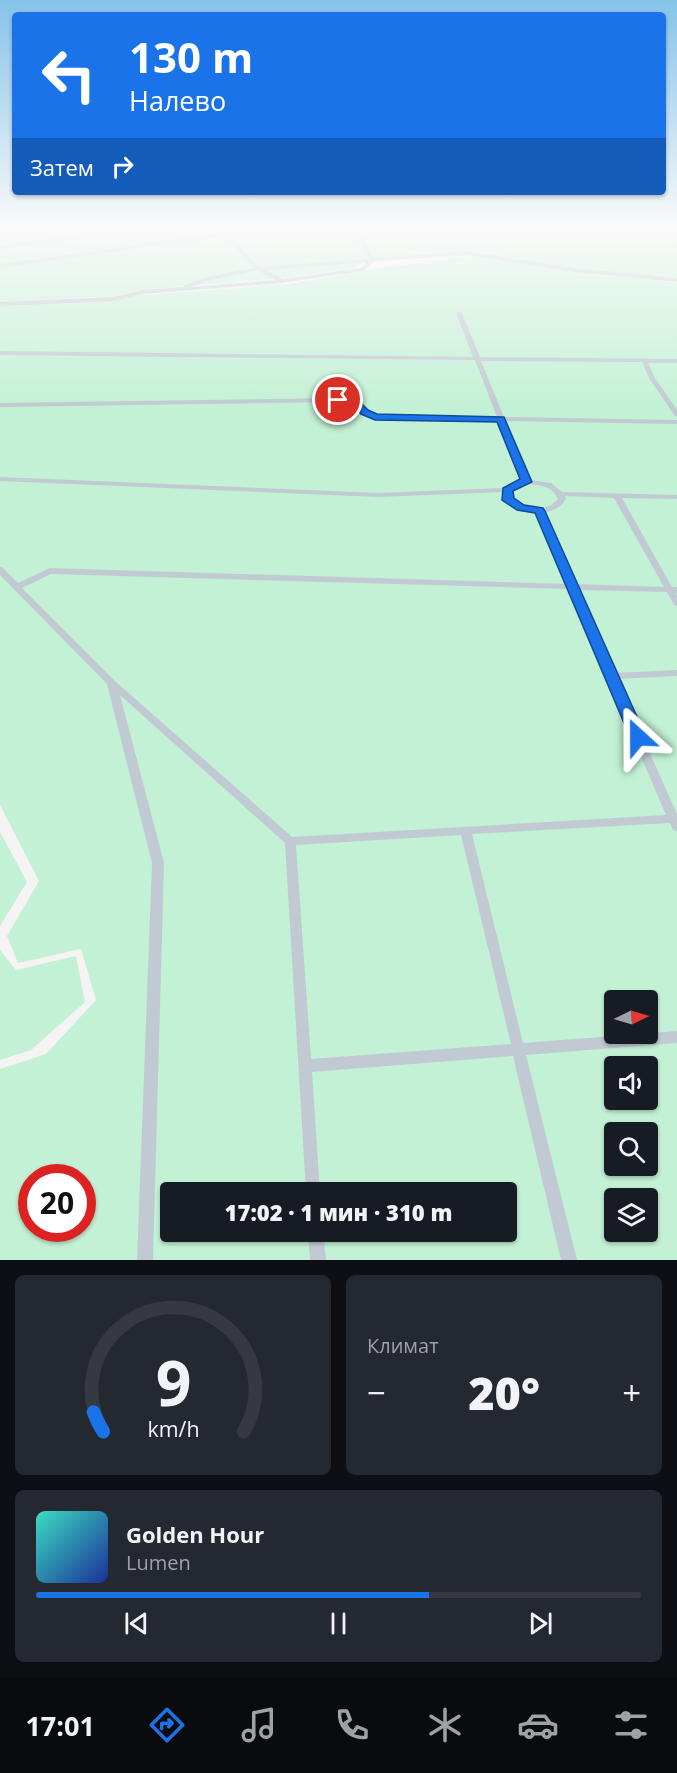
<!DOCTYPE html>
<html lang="ru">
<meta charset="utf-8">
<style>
:root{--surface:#171b24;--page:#242831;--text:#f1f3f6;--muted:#9ea1a6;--line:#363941;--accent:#1a73e8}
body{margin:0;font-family:"Open Sans",sans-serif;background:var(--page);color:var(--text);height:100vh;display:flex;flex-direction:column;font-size:22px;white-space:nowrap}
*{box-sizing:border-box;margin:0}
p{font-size:20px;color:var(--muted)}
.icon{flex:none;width:33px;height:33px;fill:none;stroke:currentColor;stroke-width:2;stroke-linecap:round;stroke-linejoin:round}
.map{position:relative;height:1260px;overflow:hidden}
.panel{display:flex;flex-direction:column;gap:15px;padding:15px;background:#0d0f14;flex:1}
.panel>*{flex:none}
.top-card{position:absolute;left:12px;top:12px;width:654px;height:183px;border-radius:6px;box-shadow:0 2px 4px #0004;background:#1a73e8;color:#fff;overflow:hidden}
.needle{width:39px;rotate:85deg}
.tools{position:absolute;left:604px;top:990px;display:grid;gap:12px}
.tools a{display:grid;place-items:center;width:54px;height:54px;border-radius:6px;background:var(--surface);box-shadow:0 2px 4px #0004;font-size:30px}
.speed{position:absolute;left:18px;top:1164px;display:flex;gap:12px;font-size:30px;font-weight:700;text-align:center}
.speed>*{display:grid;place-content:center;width:78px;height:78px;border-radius:50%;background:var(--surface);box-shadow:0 2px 4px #0004;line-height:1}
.speed .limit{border:9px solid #d22;background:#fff;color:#111}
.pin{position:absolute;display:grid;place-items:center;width:51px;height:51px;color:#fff;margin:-26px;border:3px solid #fff;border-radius:50%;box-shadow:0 2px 6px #0007}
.me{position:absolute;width:66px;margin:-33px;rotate:336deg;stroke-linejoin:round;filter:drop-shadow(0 0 4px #0008)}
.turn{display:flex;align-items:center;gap:21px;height:126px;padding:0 18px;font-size:27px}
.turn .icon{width:78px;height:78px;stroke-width:2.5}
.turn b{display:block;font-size:42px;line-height:51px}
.then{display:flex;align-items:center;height:57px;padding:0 18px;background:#0003;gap:12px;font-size:22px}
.big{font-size:45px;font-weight:800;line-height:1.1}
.panel .widget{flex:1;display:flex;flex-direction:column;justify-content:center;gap:9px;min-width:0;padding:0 21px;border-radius:9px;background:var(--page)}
.panel .dial{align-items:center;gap:0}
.dial svg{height:156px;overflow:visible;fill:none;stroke:var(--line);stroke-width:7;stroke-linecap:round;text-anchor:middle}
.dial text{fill:var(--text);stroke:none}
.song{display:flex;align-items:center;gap:18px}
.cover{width:72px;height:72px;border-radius:9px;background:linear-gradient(135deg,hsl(170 70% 55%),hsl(230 70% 35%))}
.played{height:6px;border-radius:3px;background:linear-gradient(90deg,var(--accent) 65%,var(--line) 65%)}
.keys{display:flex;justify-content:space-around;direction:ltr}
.heat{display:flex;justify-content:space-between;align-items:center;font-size:33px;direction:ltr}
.panel .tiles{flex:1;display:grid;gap:15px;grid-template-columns:1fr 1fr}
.widget:last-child{grid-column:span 2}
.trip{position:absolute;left:160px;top:1182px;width:357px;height:60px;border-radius:6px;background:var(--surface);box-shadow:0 2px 4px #0004;font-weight:800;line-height:60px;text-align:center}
.tab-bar{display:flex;height:96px;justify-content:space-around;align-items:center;background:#090b0e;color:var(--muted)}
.tab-bar .icon{width:42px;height:42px}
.tab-bar .on{color:var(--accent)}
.tab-bar b{font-size:27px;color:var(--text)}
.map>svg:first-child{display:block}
.green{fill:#c3f1d5;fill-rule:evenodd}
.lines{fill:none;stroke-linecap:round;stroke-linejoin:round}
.service{fill:#c1cad2;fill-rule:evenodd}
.route{fill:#1a73e8;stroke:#114b97;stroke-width:1.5}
</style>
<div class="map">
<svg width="677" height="1260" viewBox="0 0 677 1260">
<rect width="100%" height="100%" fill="#f5f3f3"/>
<g class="green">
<polygon points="0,229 677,229 677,278 574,268 469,250 365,260 355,268 285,278 139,290 116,296 0,302"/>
<path d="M472 256 575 272 677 283V1260H0V1069L46 1054 96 1000 81 949 18 963 7 936 39 881 0 805V306L289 284 367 270ZM615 1000H648V1034H615ZM615 1066H648V1100H615ZM615 1132H648V1166H615ZM32 1178H82V1228H32ZM171 1192H507V1232H171ZM615 1198H648V1232H615Z"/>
<polygon points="0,832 27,882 0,926"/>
<polygon points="0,950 16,970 76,956 85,1002 31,1050 0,1060"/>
</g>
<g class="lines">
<g class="service">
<polygon points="16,229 32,229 0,235 0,231"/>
<polygon points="124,229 139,229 0,250 0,246"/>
<path d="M249 229H264L229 235 256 265 260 267 369 259 352 229H357L374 258 468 251 574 268 677 278V282L574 272 468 255 374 261 363 271 282 283 142 294 114 301 0 306V302L114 297 142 290 184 287V285L208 277 254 268 225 236 0 268V264L222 233 221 231 223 230 227 232ZM367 262 361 268 283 279 265 270ZM254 271H258L276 280 190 287 210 280Z"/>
<path d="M459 311 462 313 480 357 677 359V363H648L655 378 677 410V417L675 416 649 378 642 362 481 361 504 417 677 420V424L506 421 530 480 551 483 562 492 677 495V499L622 498 672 587H677V593H675L677 595V606L674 605 667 592 578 590 614 673 677 670V676L617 679 677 814V831L673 830 670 823 472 834 523 1043 677 1031V1043L526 1055 577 1260H561L513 1056 312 1072 320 1192H306L285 843 120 695 164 863 153 1260H137L152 863 107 684 0 575V567L3 568 18 583 50 568 567 584 536 513C524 511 513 508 504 500L503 492 378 497 0 481V477L378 493 505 488 508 484 523 481 499 421 375 419 352 406 338 402 0 407V403L338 398 357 403 376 415 497 417 475 360 0 355V351L473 357 456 313ZM527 484C540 485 552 486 558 499 546 514 526 509 512 499L511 490 514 488ZM565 496 614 498 664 587 575 584 544 513C554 510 560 508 566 499ZM51 574 569 589 666 815 292 837 115 681 22 588ZM461 835 511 1044 311 1059 296 845Z"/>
<polygon points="308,1232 323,1232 326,1260 310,1260"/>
</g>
</g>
<linearGradient id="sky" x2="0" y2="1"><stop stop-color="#85c3ea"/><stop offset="0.56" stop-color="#fafafa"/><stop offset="1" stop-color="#fafafa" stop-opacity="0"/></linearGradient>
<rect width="677" height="406" fill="url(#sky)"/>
<polygon class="route" points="338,397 359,401 368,410 377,414 504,417 532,482 513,491 514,498 524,505 543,508 545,511 646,737 643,741 633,741 630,737 535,513 517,510 502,500 503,488 520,479 497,422 375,420 361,414 352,405 334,402 333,400"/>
</svg>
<div class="tools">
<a><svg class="needle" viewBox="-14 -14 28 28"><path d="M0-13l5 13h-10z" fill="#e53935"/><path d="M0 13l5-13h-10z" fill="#9ea1a6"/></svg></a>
<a><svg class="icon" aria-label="sound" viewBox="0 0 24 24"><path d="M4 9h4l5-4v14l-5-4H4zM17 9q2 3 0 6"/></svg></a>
<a><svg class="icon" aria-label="search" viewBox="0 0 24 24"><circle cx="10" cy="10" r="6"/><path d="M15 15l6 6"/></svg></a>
<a><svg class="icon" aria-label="layers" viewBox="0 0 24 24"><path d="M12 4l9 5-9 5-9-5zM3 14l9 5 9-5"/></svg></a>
</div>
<div class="speed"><div class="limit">20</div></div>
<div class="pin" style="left:338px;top:400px;background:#d93025"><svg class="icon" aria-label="arrive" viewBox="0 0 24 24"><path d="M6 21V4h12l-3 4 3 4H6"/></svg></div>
<svg class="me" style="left:638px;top:737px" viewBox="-20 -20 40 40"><path d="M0-17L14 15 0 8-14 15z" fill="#1a73e8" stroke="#fff" stroke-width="4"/></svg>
<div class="trip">17:02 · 1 мин · 310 m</div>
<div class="top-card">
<div class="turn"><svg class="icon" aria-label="left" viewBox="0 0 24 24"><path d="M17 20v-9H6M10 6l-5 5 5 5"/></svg><div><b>130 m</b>Налево</div></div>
<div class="then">Затем<svg class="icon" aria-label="right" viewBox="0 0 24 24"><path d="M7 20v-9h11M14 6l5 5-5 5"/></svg></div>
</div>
</div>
<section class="panel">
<div class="tiles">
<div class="widget dial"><svg viewBox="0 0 100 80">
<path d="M14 69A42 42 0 1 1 86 69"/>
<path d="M14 69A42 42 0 0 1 9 59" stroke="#1a73e8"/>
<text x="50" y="56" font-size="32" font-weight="700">9</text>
<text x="50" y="72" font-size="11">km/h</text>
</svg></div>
<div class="widget"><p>Климат</p>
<div class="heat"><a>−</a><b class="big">20°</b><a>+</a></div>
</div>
<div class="widget">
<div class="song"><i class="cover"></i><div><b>Golden Hour</b><p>Lumen</p></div></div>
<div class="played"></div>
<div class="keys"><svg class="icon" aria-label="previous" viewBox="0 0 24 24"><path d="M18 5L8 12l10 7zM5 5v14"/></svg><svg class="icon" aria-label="pause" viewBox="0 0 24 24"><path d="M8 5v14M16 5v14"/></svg><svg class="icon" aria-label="next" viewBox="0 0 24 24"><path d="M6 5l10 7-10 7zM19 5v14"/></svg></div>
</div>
</div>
</section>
<nav class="tab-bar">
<b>17:01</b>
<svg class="icon on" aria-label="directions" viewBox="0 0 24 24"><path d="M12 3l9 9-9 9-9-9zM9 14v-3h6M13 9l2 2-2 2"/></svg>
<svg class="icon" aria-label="music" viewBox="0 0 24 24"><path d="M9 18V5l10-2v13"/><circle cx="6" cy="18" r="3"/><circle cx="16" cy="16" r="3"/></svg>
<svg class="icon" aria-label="phone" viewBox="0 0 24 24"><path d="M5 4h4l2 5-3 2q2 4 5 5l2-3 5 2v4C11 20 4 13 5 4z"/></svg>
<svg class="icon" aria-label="climate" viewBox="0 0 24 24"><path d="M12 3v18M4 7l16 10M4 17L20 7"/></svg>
<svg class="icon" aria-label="car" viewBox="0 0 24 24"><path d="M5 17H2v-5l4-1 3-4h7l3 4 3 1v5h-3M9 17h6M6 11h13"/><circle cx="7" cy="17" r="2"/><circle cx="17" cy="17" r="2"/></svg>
<svg class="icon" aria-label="filters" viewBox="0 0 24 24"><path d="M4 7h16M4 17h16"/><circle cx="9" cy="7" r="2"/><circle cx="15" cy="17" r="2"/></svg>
</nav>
